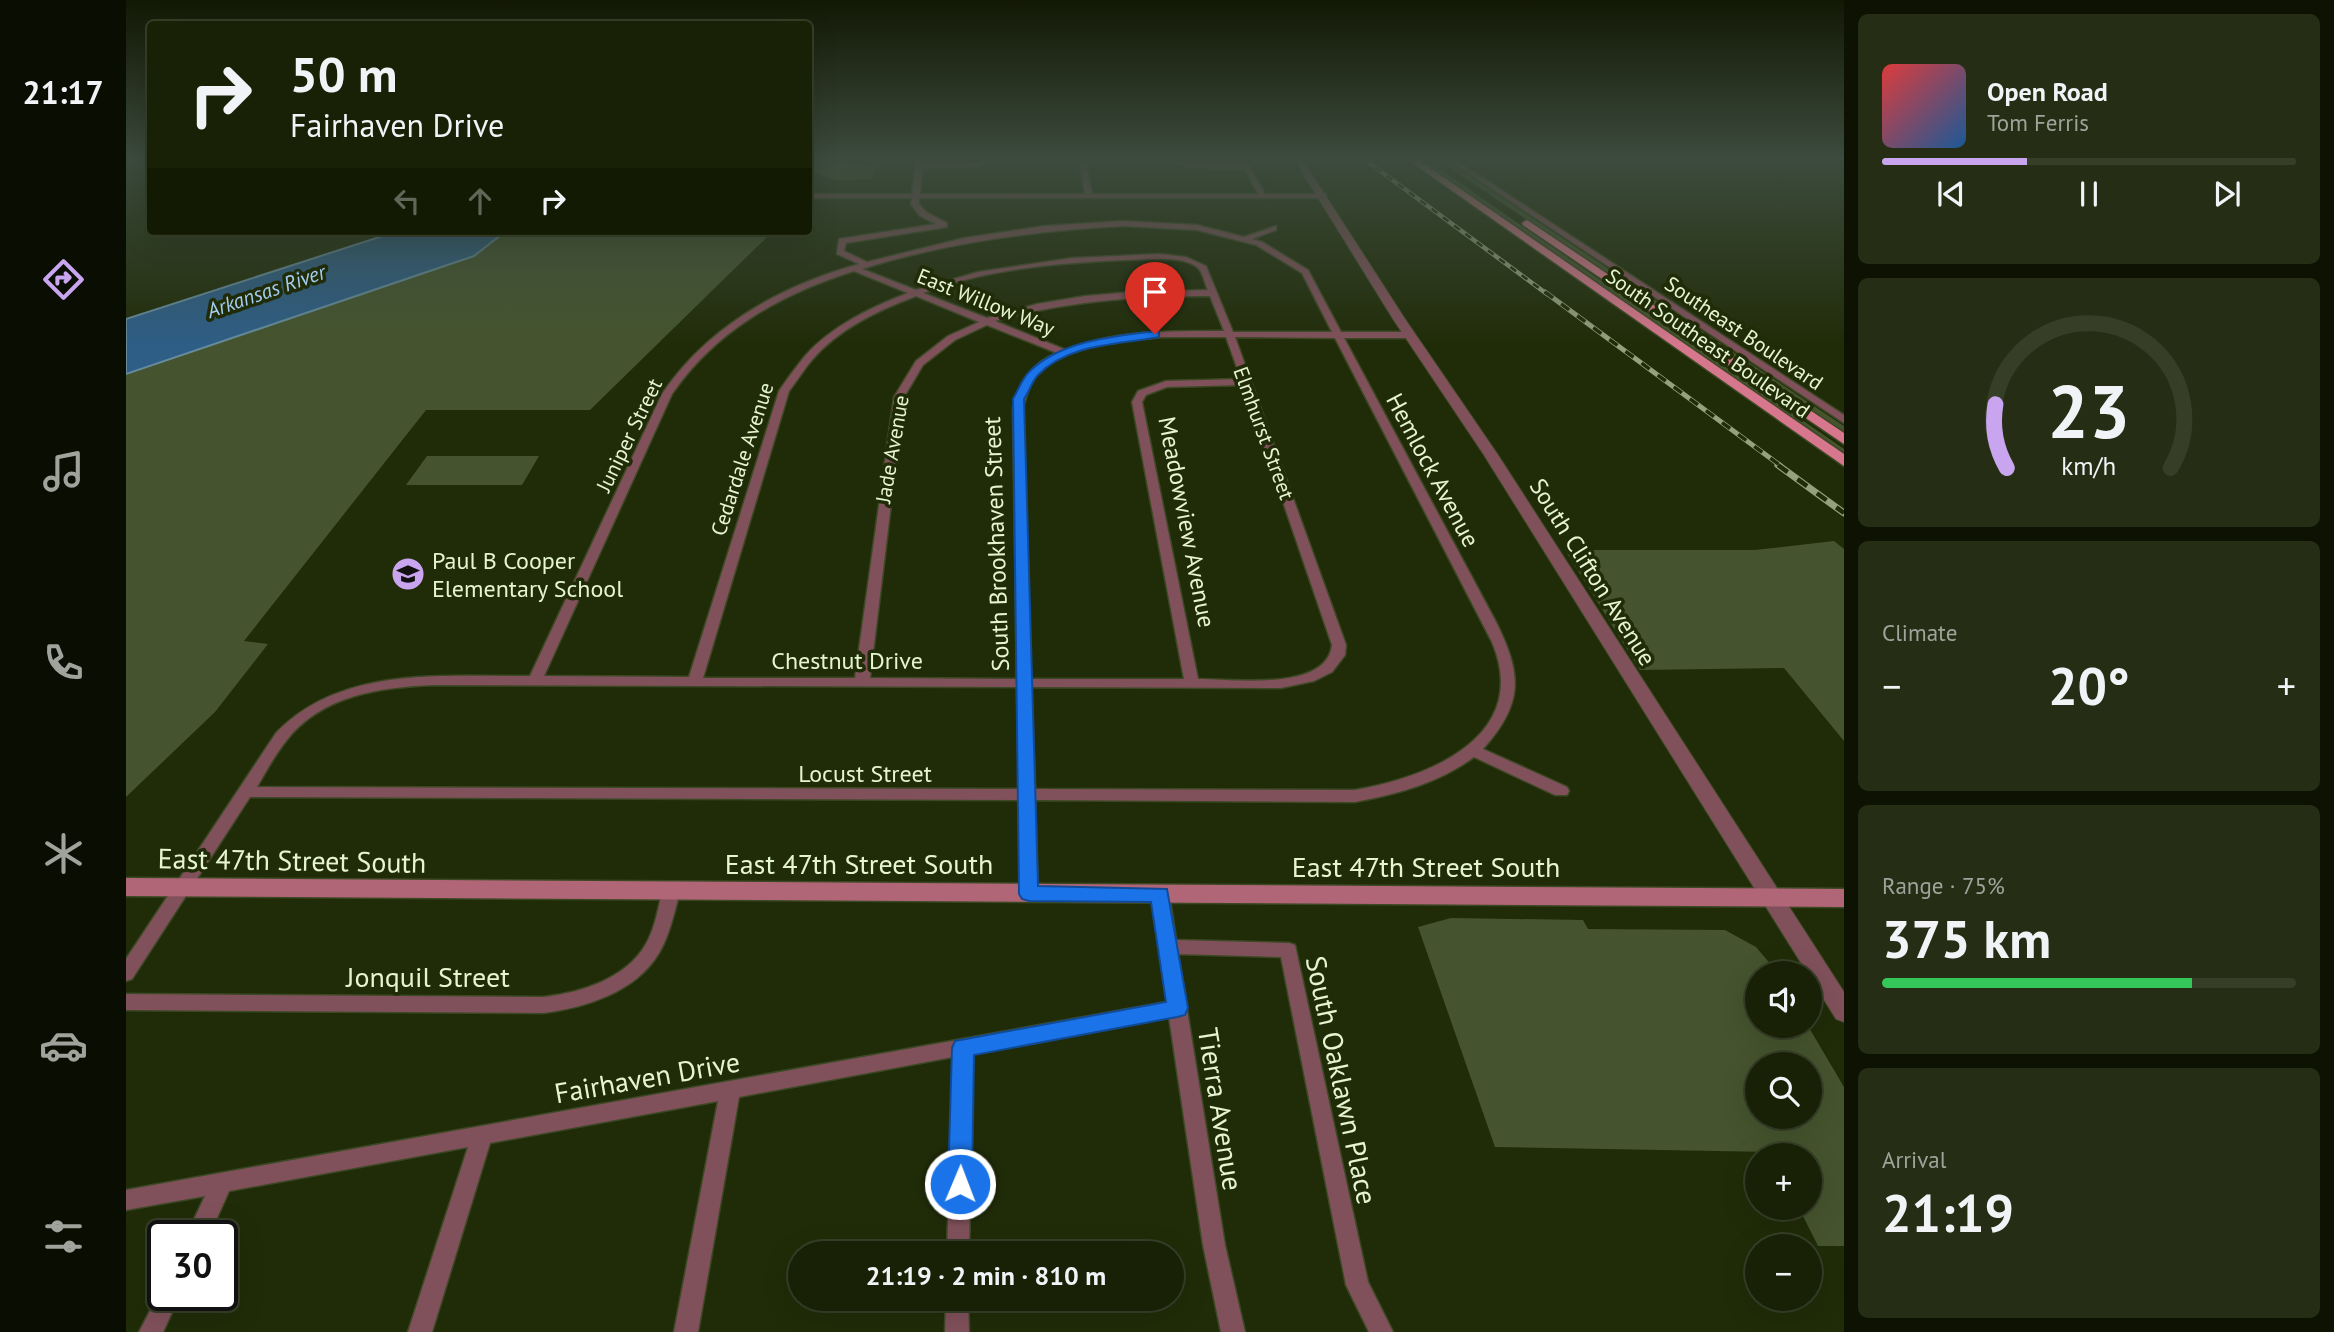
<!DOCTYPE html>
<meta charset="utf-8">
<style>
:root{--surface:#182106;--page:#252e14;--text:#f1f3f6;--muted:#9fa39b;--line:#363e28;--accent:#c8a5ee}
body{margin:0;font-family:"PT Sans",sans-serif;background:var(--page);color:var(--text);height:100vh;display:flex;flex-direction:column;font-size:26px;white-space:nowrap}
*{box-sizing:border-box;margin:0}
p{font-size:23px;color:var(--muted)}
.icon{flex:none;width:38px;height:38px;fill:none;stroke:currentColor;stroke-width:2;stroke-linecap:round;stroke-linejoin:round}
.map{position:relative;flex:1;overflow:hidden}
.drawer{display:flex;flex-direction:column;gap:14px;padding:14px;background:#0d1203;width:490px}
.drawer>*{flex:none}
.hud{position:absolute;left:21px;top:21px;width:665px;height:214px;border-radius:7px;box-shadow:0 7px 28px #0002,0 0 0 2px var(--line);background:#182106;color:var(--text);overflow:hidden}
.tools{position:absolute;left:1619px;top:961px;display:grid;gap:14px}
.tools a{display:grid;place-items:center;width:77px;height:77px;border-radius:50%;background:var(--surface);box-shadow:0 7px 28px #0002,0 0 0 2px var(--line);font-size:35px}
.speed{position:absolute;left:21px;top:1220px;display:flex;gap:14px;font-size:35px;font-weight:700;text-align:center}
.speed>*{display:grid;place-content:center;width:91px;height:91px;border-radius:50%;background:var(--surface);box-shadow:0 7px 28px #0002,0 0 0 2px var(--line);line-height:1}
.speed .limit{border:4px solid #111;border-radius:10px;background:#fff;color:#111}
.pin{position:absolute;display:grid;place-items:center;width:60px;height:60px;color:#fff;margin:-72px -30px;border-radius:50% 50% 50% 0;rotate:-45deg;box-shadow:0 0 7px #0007}
.pin .icon{rotate:45deg}
.me{position:absolute;width:77px;margin:-38px;rotate:1deg;stroke-linejoin:round;filter:drop-shadow(0 0 5px #0008)}
.turn{display:flex;align-items:center;gap:24px;height:147px;padding:0 28px;font-size:32px}
.turn .icon{width:91px;height:91px;stroke-width:2.5}
.turn b{display:block;font-size:49px;line-height:60px}
.lanes{display:flex;align-items:center;height:66px;padding:0 28px;background:#0003;justify-content:center;gap:35px;direction:ltr}
.lanes .off{opacity:.35}
.big{font-size:52px;font-weight:800;line-height:1.1}
.drawer .widget{flex:1;display:flex;flex-direction:column;justify-content:center;gap:10px;min-width:0;padding:0 24px;border-radius:10px;background:var(--page)}
.drawer .dial{align-items:center;gap:0}
.dial svg{height:182px;overflow:visible;fill:none;stroke:var(--line);stroke-width:7;stroke-linecap:round;text-anchor:middle}
.dial text{fill:var(--text);stroke:none}
.song{display:flex;align-items:center;gap:21px}
.cover{width:84px;height:84px;border-radius:10px;background:linear-gradient(135deg,hsl(0 70% 55%),hsl(210 70% 35%))}
.played{height:7px;border-radius:4px;background:linear-gradient(90deg,var(--accent) 35%,var(--line) 35%)}
.keys{display:flex;justify-content:space-around;direction:ltr}
.heat{display:flex;justify-content:space-between;align-items:center;font-size:38px;direction:ltr}
.charge{height:10px;border-radius:5px;background:linear-gradient(90deg,#34c759 75%,var(--line) 0)}
.trip{position:absolute;left:662px;top:1241px;width:396px;height:70px;border-radius:35px;background:var(--surface);box-shadow:0 7px 28px #0002,0 0 0 2px var(--line);font-weight:800;line-height:70px;text-align:center}
main{display:flex;flex:1;min-height:0}
.tabs{display:flex;flex-direction:column;width:126px;justify-content:space-around;align-items:center;background:#0a0d02;color:var(--muted)}
.tabs .icon{width:49px;height:49px}
.tabs .selected{color:var(--accent)}
.tabs b{font-size:32px;color:var(--text)}
.map>svg:first-child{display:block}
.green{fill:#45542e;fill-rule:evenodd}
.water{fill:#2e5e86;stroke:#658b9c;stroke-width:2}
.lines{fill:none;stroke-linecap:round;stroke-linejoin:round}
.minor-casing{stroke:#3c4824;stroke-width:3}
.tertiary-casing{stroke:#3c4824;stroke-width:2}
.secondary-casing{stroke:#3c4824;stroke-width:3}
.primary-casing{stroke:#3c4824;stroke-width:3}
.minor{fill:#80515b;fill-rule:evenodd}
.tertiary{fill:#80515b;fill-rule:evenodd}
.secondary{fill:#b16677;fill-rule:evenodd}
.primary{fill:#d7778d;fill-rule:evenodd}
.rail-far2-casing{stroke:#93a17d;stroke-width:4.5}
.rail-far1-casing{stroke:#93a17d;stroke-width:5}
.rail-casing{stroke:#93a17d;stroke-width:7}
.rail-far2{stroke:#202c08;stroke-width:2.5;stroke-dasharray:7;stroke-linecap:butt}
.rail-far1{stroke:#202c08;stroke-width:3.5;stroke-dasharray:10;stroke-linecap:butt}
.rail{stroke:#202c08;stroke-width:4.5;stroke-dasharray:12;stroke-linecap:butt}
.route{fill:#1a73e8;stroke:#114b97;stroke-width:2}
.labels{text-anchor:middle;dominant-baseline:central;stroke-width:7;stroke-linejoin:round;paint-order:stroke}
.far-water-label{font-size:21px;font-style:italic;fill:#a4cdf2;stroke:#202c08}
.far-street-label{font-size:21px;fill:#e5f4d1;stroke:#202c08}
.street-label{font-size:24px;fill:#e5f4d1;stroke:#202c08}
.poi-label{font-size:24px;fill:#e5f4d1;stroke:#202c08;text-anchor:start}
.near-street-label{font-size:28px;fill:#e5f4d1;stroke:#202c08}
</style>
<main>
<nav class="tabs">
<b>21:17</b>
<svg class="icon selected" aria-label="directions" viewBox="0 0 24 24"><path d="M12 3l9 9-9 9-9-9zM9 14v-3h6M13 9l2 2-2 2"/></svg>
<svg class="icon" aria-label="music" viewBox="0 0 24 24"><path d="M9 18V5l10-2v13"/><circle cx="6" cy="18" r="3"/><circle cx="16" cy="16" r="3"/></svg>
<svg class="icon" aria-label="phone" viewBox="0 0 24 24"><path d="M5 4h4l2 5-3 2q2 4 5 5l2-3 5 2v4C11 20 4 13 5 4z"/></svg>
<svg class="icon" aria-label="climate" viewBox="0 0 24 24"><path d="M12 3v18M4 7l16 10M4 17L20 7"/></svg>
<svg class="icon" aria-label="car" viewBox="0 0 24 24"><path d="M5 17H2v-5l4-1 3-4h7l3 4 3 1v5h-3M9 17h6M6 11h13"/><circle cx="7" cy="17" r="2"/><circle cx="17" cy="17" r="2"/></svg>
<svg class="icon" aria-label="filters" viewBox="0 0 24 24"><path d="M4 7h16M4 17h16"/><circle cx="9" cy="7" r="2"/><circle cx="15" cy="17" r="2"/></svg>
</nav>
<div class="map">
<svg width="1718" height="1332" viewBox="0 0 1718 1332">
<rect width="100%" height="100%" fill="#202c08"/>
<g class="green">
<polygon points="682,159 749,167 746,179 708,180 683,171"/>
<polygon points="1291,159 1297,159 1337,185 1718,449 1718,457"/>
<polygon points="1311,159 1318,159 1718,426 1718,435"/>
<polygon points="380,231 565,231 641,237 464,410 300,410 118,641 142,644 89,712 0,797 0,374 348,256"/>
<polygon points="301,456 413,456 396,485 280,485"/>
<polygon points="1708,541 1718,549 1718,741 1658,668 1514,670 1439,550 1629,550"/>
<path d="M1325 918 1457 920 1462 929 1599 930 1630 947 1652 973H1631V1026H1682L1718 1087V1246H1692L1673 1208H1684V1155H1647L1645 1152 1369 1147 1292 927ZM1684 1064V1116H1631V1064Z"/>
</g>
<polygon class="water" points="272,231 380,231 348,256 0,374 0,319"/>
<g class="lines">
<defs>
<g id="minor">
<path d="M790 159H796V164L848 163 866 159H875L848 167 796 168 794 194H959L953 159H959L966 194H1132L1119 169 1064 168 1036 159H1045L1064 164 1116 165 1114 160 1119 159 1139 194H1200V198H793V204L800 212 821 223V227L720 243 718 251 741 262 838 238 918 226 997 221 1071 225 1118 237 1150 226V230L1126 239 1136 242 1182 270 1215 332H1284L1289 335 1284 338H1218L1370 622C1396 675 1398 703 1357 749L1441 787 1443 791 1441 795H1429L1348 757C1313 783 1271 794 1229 802L909 800 912 894 909 899 903 901 897 899 894 894 893 800 124 797 6 979 0 981V959L150 733C216 665 317 677 404 676L536 394C583 325 655 286 733 264L711 254 713 239 810 224 794 216 785 204 786 198H682V194H786ZM997 226 1071 230 1130 245 1176 273 1206 332H1107L1080 266 1060 257 1034 254 946 258 852 272 790 290 736 269C821 242 908 231 997 226ZM1022 259C1037 259 1062 257 1073 269 1077 274 1079 284 1082 290L1006 292 959 296 911 304 861 318 797 293C868 266 947 262 1022 259ZM728 271 782 293C746 307 705 326 679 356 670 367 661 379 653 391L563 677 418 676 546 394C590 330 655 294 728 271ZM790 296 853 322 822 336 790 361 768 397 729 678H577L663 391C671 381 678 369 686 360 712 329 753 310 790 296ZM1084 296 1098 331C1046 331 989 330 940 350L869 321C940 301 1010 296 1084 296ZM861 325 931 353C904 364 897 381 887 407L891 679 744 678 778 397 797 365 829 340ZM1037 337H1100L1115 379 1040 381 1012 391 1006 402 1058 679H905L897 407C900 399 902 389 906 381 927 346 1000 340 1037 337ZM1109 337 1209 338 1366 642C1406 737 1303 777 1229 790L909 789 905 687 1155 688 1188 681 1206 672 1219 655 1220 645ZM1117 385 1206 645C1201 692 1107 679 1072 679L1016 402 1020 395 1041 387ZM309 685 891 687 893 789 131 787C140 771 149 755 160 741 195 695 255 687 309 685Z"/>
<polygon points="1321,159 1328,159 1718,415 1718,423"/>
<polygon points="589,231 597,231 591,235 587,233"/>
<path d="M545 885 551 887 554 892C548 913 544 934 533 953 510 992 459 1008 417 1013L0 1010V994L417 997C454 993 500 979 520 944 529 928 532 909 536 892L539 887Z"/>
<polygon points="1034,887 1040,889 1043,894 1050,940 1163,943 1169,945 1242,1282 1267,1332 1243,1332 1220,1285 1155,957 1052,954 1099,1245 1119,1332 1095,1332 1077,1245 1043,1017 847,1054 843,1253 821,1253 827,1057 613,1097 572,1332 548,1332 592,1101 364,1143 306,1332 282,1332 342,1147 103,1191 83,1236 60,1236 79,1196 0,1210 0,1190 1041,1002 1025,894 1028,889"/>
<polygon points="37,1286 37,1295 54,1295 37,1332 13,1332"/>
<polygon points="820,1298 842,1298 843,1332 819,1332"/>
</g>
<polygon id="tertiary" points="1168,159 1176,159 1279,319 1372,455 1718,992 1718,1022 1710,1019 1358,455 1267,319"/>
<polygon id="secondary" points="0,878 1718,889 1718,907 0,896"/>
<g id="primary">
<polygon points="1281,159 1291,159 1718,454 1718,466"/>
<polygon points="1401,220 1718,433 1718,444 1397,225 1396,223"/>
</g>
</defs>
<use href="#minor" class="minor-casing"/>
<use href="#tertiary" class="tertiary-casing"/>
<use href="#secondary" class="secondary-casing"/>
<use href="#primary" class="primary-casing"/>
<use href="#minor" class="minor"/>
<use href="#tertiary" class="tertiary"/>
<use href="#secondary" class="secondary"/>
<use href="#primary" class="primary"/>
<defs>
<polyline id="rail-far2" points="1238,159 1421,294"/>
<polyline id="rail-far1" points="1419,292 1655,466"/>
<polyline id="rail" points="1652,465 1718,513"/>
</defs>
<use href="#rail-far2" class="rail-far2-casing"/>
<use href="#rail-far1" class="rail-far1-casing"/>
<use href="#rail" class="rail-casing"/>
<use href="#rail-far2" class="rail-far2"/>
<use href="#rail-far1" class="rail-far1"/>
<use href="#rail" class="rail"/>
</g>
<linearGradient id="sky" x2="0" y2="1"><stop stop-color="#121804"/><stop offset="0.46" stop-color="#3c4b3d"/><stop offset="1" stop-color="#3c4b3d" stop-opacity="0"/></linearGradient>
<rect width="1718" height="345" fill="url(#sky)"/>
<path class="route" d="M1029 331 1033 332V337C993 345 943 343 912 375 906 381 903 392 898 399L912 886 1041 889 1062 1008 1059 1015 1051 1017 848 1055 846 1184 842 1192 834 1196 825 1192 822 1184 826 1048 829 1041 1040 1002 1025 902 903 901 896 899 893 894 887 399C892 391 896 378 904 371 936 340 987 337 1029 331Z"/>
<defs>
<symbol id="school-disc" viewBox="-11 -11 22 22"><circle r="9.5" fill="#c8a5ee" stroke="#202c08"/><path d="M0-5L7-2L0 1L-7-2ZM-4 1L0 2.5L4 1V4Q0 6-4 4Z" fill="#111"/></symbol>
</defs>
<g fill-rule="evenodd">
<use href="#school-disc" x="263" y="555" width="38" height="38"/>
</g>
<g class="labels">
<g class="far-water-label">
<text transform="translate(140 291) rotate(-19)">Arkansas River</text>
</g>
<g class="far-street-label">
<text transform="translate(860 302) rotate(22)">East Willow Way</text>
<text transform="translate(1618 333) rotate(34)">Southeast Boulevard</text>
<text transform="translate(1582 343) rotate(35)">South Southeast Boulevard</text>
<text transform="translate(1138 433) rotate(70)">Elmhurst Street</text>
<text transform="translate(503 435) rotate(-64)">Juniper Street</text>
<text transform="translate(766 449) rotate(-80)">Jade Avenue</text>
<text transform="translate(616 459) rotate(-72)">Cedardale Avenue</text>
</g>
<g class="street-label">
<text transform="translate(1307 470) rotate(62)">Hemlock Avenue</text>
<text transform="translate(1061 522) rotate(79)">Meadowview Avenue</text>
<text transform="translate(870 544) rotate(-92)">South Brookhaven Street</text>
<text transform="translate(1467 572) rotate(58)">South Clifton Avenue</text>
<text x="721" y="660">Chestnut Drive</text>
<text x="739" y="773">Locust Street</text>
</g>
<g class="poi-label">
<text x="306" y="560">Paul B Cooper<tspan x="306" dy="28">Elementary School</tspan></text>
</g>
<g class="near-street-label">
<text transform="translate(166 860) rotate(1)">East 47th Street South</text>
<text x="733" y="863">East 47th Street South</text>
<text x="1300" y="866">East 47th Street South</text>
<text x="302" y="976">Jonquil Street</text>
<text transform="translate(521 1077) rotate(-10)">Fairhaven Drive</text>
<text transform="translate(1216 1080) rotate(78)">South Oaklawn Place</text>
<text transform="translate(1095 1109) rotate(81)">Tierra Avenue</text>
</g>
</g>
</svg>
<div class="tools">
<a><svg class="icon" aria-label="sound" viewBox="0 0 24 24"><path d="M4 9h4l5-4v14l-5-4H4zM17 9q2 3 0 6"/></svg></a>
<a><svg class="icon" aria-label="search" viewBox="0 0 24 24"><circle cx="10" cy="10" r="6"/><path d="M15 15l6 6"/></svg></a>
<a>+</a>
<a>−</a>
</div>
<div class="speed"><div class="limit">30</div></div>
<div class="pin" style="left:1029px;top:334px;background:#d93025"><svg class="icon" aria-label="arrive" viewBox="0 0 24 24"><path d="M6 21V4h12l-3 4 3 4H6"/></svg></div>
<svg class="me" style="left:834px;top:1184px" viewBox="-20 -20 40 40"><circle r="17" fill="#1a73e8" stroke="#fff" stroke-width="3"/><path d="M0-11L8 9 0 5-8 9z" fill="#fff"/></svg>
<div class="trip">21:19 · 2 min · 810 m</div>
<div class="hud">
<div class="turn"><svg class="icon" aria-label="right" viewBox="0 0 24 24"><path d="M7 20v-9h11M14 6l5 5-5 5"/></svg><div><b>50 m</b>Fairhaven Drive</div></div>
<div class="lanes"><svg class="icon off" aria-label="left" viewBox="0 0 24 24"><path d="M17 20v-9H6M10 6l-5 5 5 5"/></svg><svg class="icon off" aria-label="ahead" viewBox="0 0 24 24"><path d="M12 20V5M6 11l6-6 6 6"/></svg><svg class="icon" aria-label="right" viewBox="0 0 24 24"><path d="M7 20v-9h11M14 6l5 5-5 5"/></svg></div>
</div>
</div>
<section class="drawer">
<div class="widget">
<div class="song"><i class="cover"></i><div><b>Open Road</b><p>Tom Ferris</p></div></div>
<div class="played"></div>
<div class="keys"><svg class="icon" aria-label="previous" viewBox="0 0 24 24"><path d="M18 5L8 12l10 7zM5 5v14"/></svg><svg class="icon" aria-label="pause" viewBox="0 0 24 24"><path d="M8 5v14M16 5v14"/></svg><svg class="icon" aria-label="next" viewBox="0 0 24 24"><path d="M6 5l10 7-10 7zM19 5v14"/></svg></div>
</div>
<div class="widget dial"><svg viewBox="0 0 100 80">
<path d="M14 69A42 42 0 1 1 86 69"/>
<path d="M14 69A42 42 0 0 1 9 41" stroke="#c8a5ee"/>
<text x="50" y="56" font-size="32" font-weight="700">23</text>
<text x="50" y="72" font-size="11">km/h</text>
</svg></div>
<div class="widget"><p>Climate</p>
<div class="heat"><a>−</a><b class="big">20°</b><a>+</a></div>
</div>
<div class="widget"><p>Range · 75%</p><b class="big">375 km</b><div class="charge"></div></div>
<div class="widget"><p>Arrival</p><b class="big">21:19</b></div>
</section>
</main>
